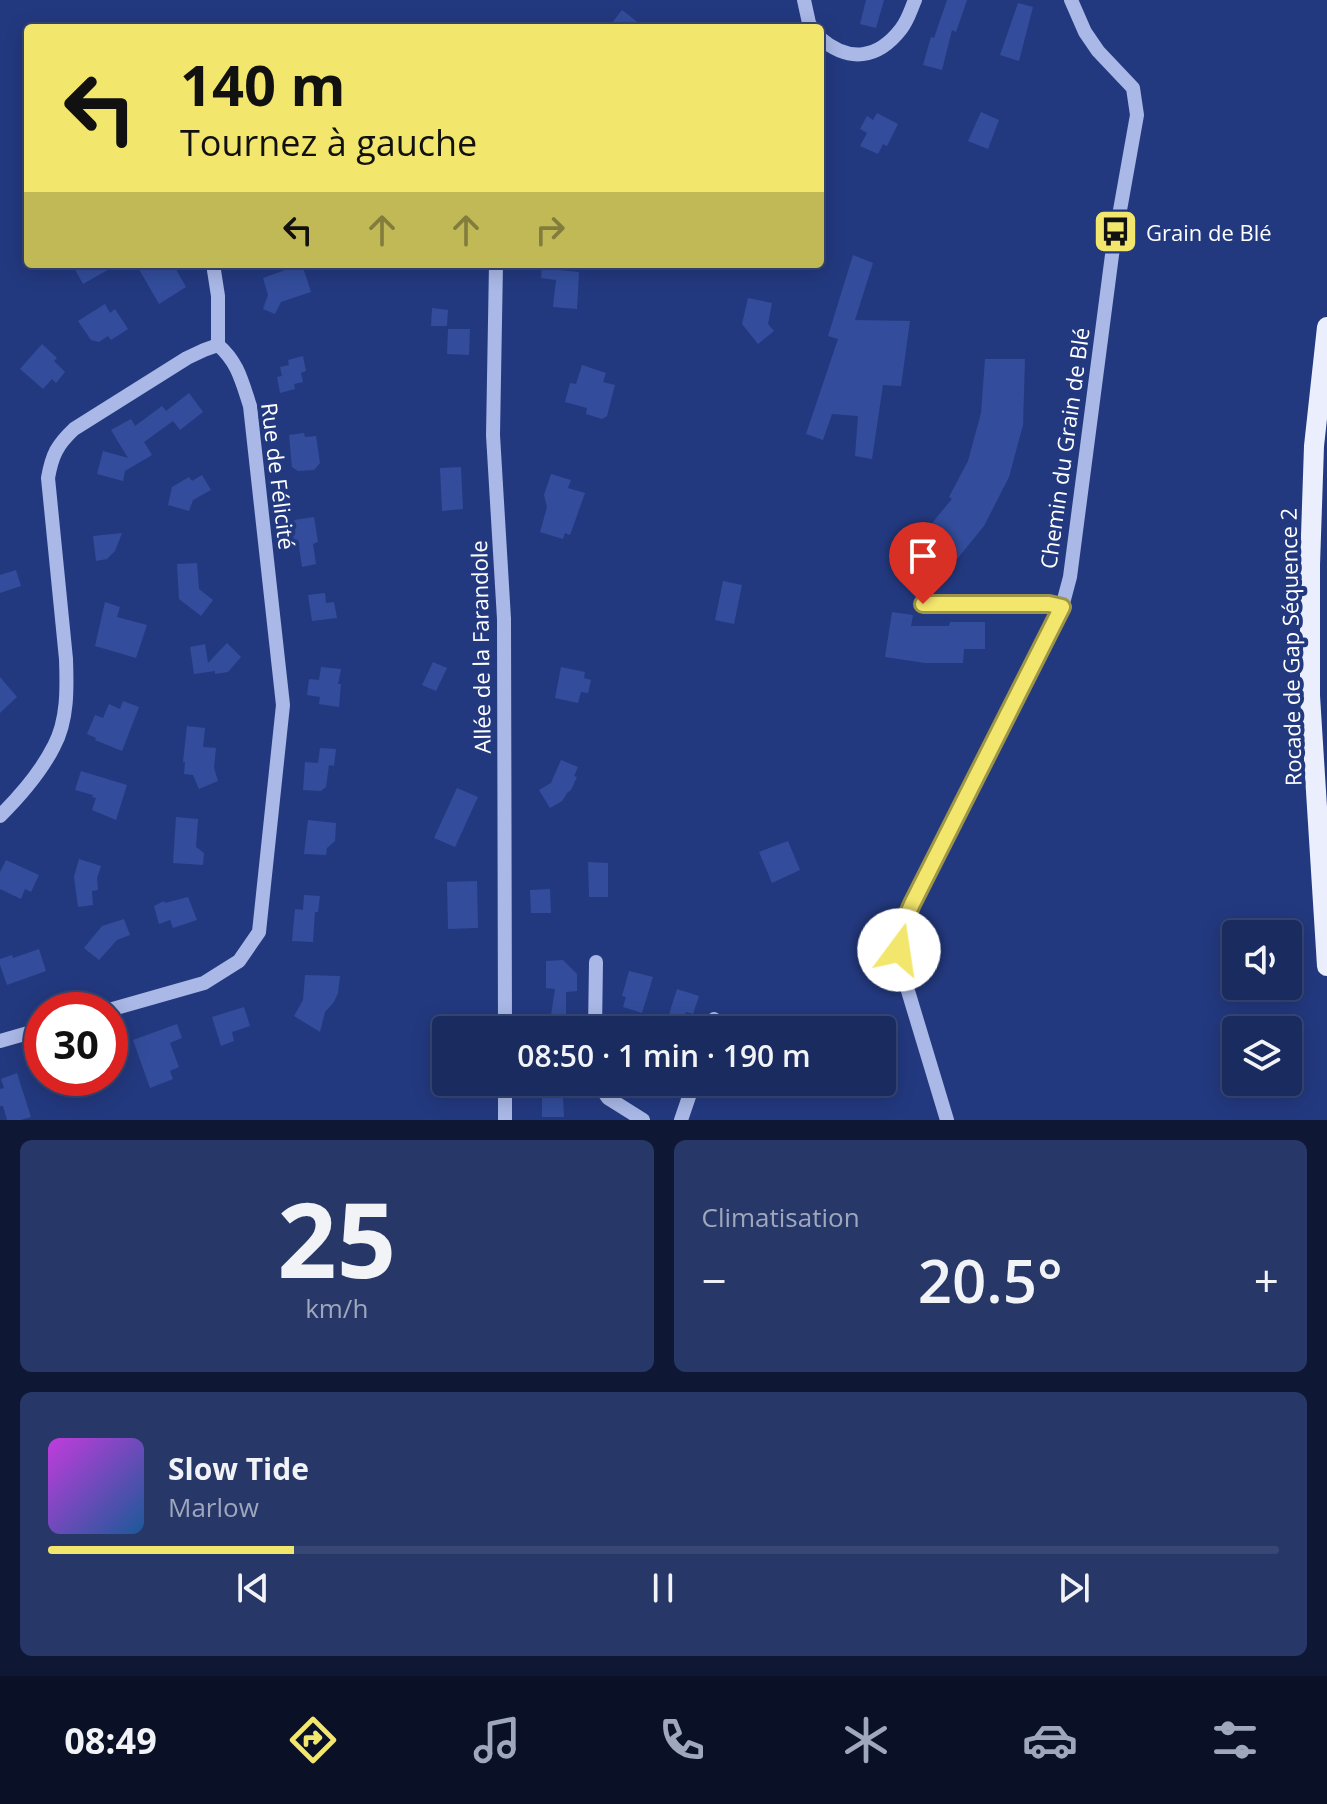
<!DOCTYPE html>
<html lang="fr">
<meta charset="utf-8">
<style>
:root{--surface:#1a2b5f;--page:#273768;--text:#f1f3f6;--muted:#9fa7bd;--line:#384774;--accent:#f2e66c}
body{margin:0;font-family:"Open Sans",sans-serif;background:var(--page);color:var(--text);height:100vh;display:flex;flex-direction:column;font-size:30px;white-space:nowrap}
*{box-sizing:border-box;margin:0}
p{font-size:26px;color:var(--muted)}
.icon{flex:none;width:44px;height:44px;fill:none;stroke:currentColor;stroke-width:2;stroke-linecap:round;stroke-linejoin:round}
.map{position:relative;height:1120px;overflow:hidden}
.details{display:flex;flex-direction:column;gap:20px;padding:20px;background:#0e1834;flex:1}
.details>*{flex:none}
.hud{position:absolute;left:24px;top:24px;width:800px;height:244px;border-radius:8px;box-shadow:0 4px 20px #0003,0 0 0 2px var(--line);background:#f2e66c;color:#111;overflow:hidden}
.fabs{position:absolute;left:1222px;top:920px;display:grid;gap:16px}
.fabs a{display:grid;place-items:center;width:80px;height:80px;border-radius:8px;background:var(--surface);box-shadow:0 4px 20px #0003,0 0 0 2px var(--line);font-size:40px}
.speed{position:absolute;left:24px;top:992px;display:flex;gap:16px;font-size:40px;font-weight:700;text-align:center}
.speed>*{display:grid;place-content:center;width:104px;height:104px;border-radius:50%;background:var(--surface);box-shadow:0 4px 20px #0003,0 0 0 2px var(--line);line-height:1}
.speed .limit{border:12px solid #d22;background:#fff;color:#111}
.pin{position:absolute;display:grid;place-items:center;width:68px;height:68px;color:#fff;margin:-82px -34px;border-radius:50% 50% 50% 0;rotate:-45deg;box-shadow:0 0 8px #0007}
.pin .icon{rotate:45deg}
.me{position:absolute;width:88px;margin:-44px;rotate:14deg;stroke-linejoin:round;filter:drop-shadow(0 0 6px #0008)}
.turn{display:flex;align-items:center;gap:28px;height:168px;padding:0 24px;font-size:36px}
.turn .icon{width:104px;height:104px;stroke-width:2.5}
.turn b{display:block;font-size:56px;line-height:68px}
.lanes{display:flex;align-items:center;height:76px;padding:0 24px;background:#0003;justify-content:center;gap:40px;direction:ltr}
.lanes .off{opacity:.35}
.big{font-size:60px;font-weight:600;line-height:1.1}
.details .widget{flex:1;display:flex;flex-direction:column;justify-content:center;gap:12px;min-width:0;padding:0 28px;border-radius:12px;background:var(--page)}
.details .dial{align-items:center;gap:0}
.dial b{font-size:104px;line-height:1}
.song{display:flex;align-items:center;gap:24px}
.cover{width:96px;height:96px;border-radius:12px;background:linear-gradient(135deg,hsl(290 70% 55%),hsl(210 70% 35%))}
.played{height:8px;border-radius:4px;background:linear-gradient(90deg,var(--accent) 20%,var(--line) 20%)}
.keys{display:flex;justify-content:space-around;direction:ltr}
.heat{display:flex;justify-content:space-between;align-items:center;font-size:44px;direction:ltr}
.details .tiles{flex:1;display:grid;gap:20px;grid-template-columns:1fr 1fr}
.widget:last-child{grid-column:span 2}
.trip{position:absolute;left:432px;top:1016px;width:464px;height:80px;border-radius:8px;background:var(--surface);box-shadow:0 4px 20px #0003,0 0 0 2px var(--line);font-weight:600;line-height:80px;text-align:center}
.tab-bar{display:flex;height:128px;justify-content:space-around;align-items:center;background:#0a1126;color:var(--muted)}
.tab-bar .icon{width:56px;height:56px}
.tab-bar .active{color:var(--accent)}
.tab-bar b{font-size:36px;color:var(--text)}
.map>svg:first-child{display:block}
.building{fill:#334d9c}
.lines{fill:none;stroke-linecap:round;stroke-linejoin:round}
.minor{stroke:#a9b8e7;stroke-width:14}
.major{stroke:#eaeefd;stroke-width:20}
.route-casing{stroke:#9d9646;stroke-width:20}
.route{stroke:#f2e66c;stroke-width:14}
.labels{text-anchor:middle;dominant-baseline:central;stroke-width:8;stroke-linejoin:round;paint-order:stroke}
.poi-label{font-size:22px;fill:#fff;stroke:#23397f;text-anchor:start}
.street-label{font-size:22px;fill:#fff;stroke:#23397f}
</style>
<div class="map">
<svg width="1327" height="1120" viewBox="0 0 1327 1120">
<rect width="100%" height="100%" fill="#23397f"/>
<g class="building">
<polygon points="866,0 884,0 876,28 860,24"/>
<polygon points="947,0 967,0 956,32 952,30 942,70 923,65 931,37 934,38"/>
<polygon points="1018,3 1033,7 1019,61 1000,55"/>
<polygon points="622,10 645,28 608,28"/>
<polygon points="981,112 999,120 988,149 968,141"/>
<polygon points="877,113 898,124 887,146 883,144 878,154 860,146 867,133 860,129 867,116 873,120"/>
<polygon points="853,255 873,263 855,320 910,321 901,386 883,385 872,459 855,456 858,416 832,414 823,440 806,434 838,339 828,336"/>
<polygon points="72,264 118,264 83,284"/>
<polygon points="136,264 173,264 186,287 159,304"/>
<polygon points="302,264 311,292 281,302 275,314 263,309 268,295 263,278"/>
<polygon points="542,264 559,264 559,270 579,272 577,309 553,307 556,280 541,278"/>
<polygon points="748,298 772,303 768,324 774,331 758,344 742,324"/>
<polygon points="105,304 110,313 115,309 128,329 111,340 108,336 99,342 91,340 78,321"/>
<polygon points="432,308 448,310 447,326 431,326"/>
<polygon points="448,329 470,329 469,355 447,354"/>
<polygon points="42,344 57,358 54,361 65,372 56,383 52,379 43,389 20,369"/>
<polygon points="303,356 306,371 301,373 303,382 294,384 295,389 280,393 277,377 282,376 280,367 289,365 288,360"/>
<polygon points="985,359 1025,359 1023,425 1009,477 984,526 945,574 912,547 952,499 949,497 968,461 981,413"/>
<polygon points="582,365 606,373 603,382 615,385 607,416 602,419 586,414 587,408 565,402 570,383 576,384"/>
<polygon points="189,393 203,412 180,430 173,421 144,442 152,455 125,471 123,481 97,474 103,451 128,458 111,430 131,419 135,426 162,406 166,411"/>
<polygon points="304,433 305,437 316,436 320,463 314,470 298,471 292,467 289,435"/>
<polygon points="461,467 463,509 442,511 440,468"/>
<polygon points="551,474 571,480 568,488 585,493 570,535 565,533 563,539 540,532 547,507 544,495"/>
<polygon points="202,475 211,490 193,500 189,511 168,505 172,487 189,477 192,481"/>
<polygon points="314,517 318,542 313,544 316,564 302,567 299,546 295,547 292,529 296,529 294,520"/>
<polygon points="122,533 115,551 107,559 96,561 93,536"/>
<polygon points="197,563 199,589 213,600 201,616 179,599 177,564"/>
<polygon points="16,570 21,586 0,593 0,575"/>
<polygon points="723,581 742,585 734,624 715,620"/>
<polygon points="325,593 326,603 334,602 337,618 312,621 308,595"/>
<polygon points="105,602 120,607 117,617 147,625 136,658 95,646"/>
<polygon points="892,612 913,615 911,626 949,626 950,622 985,622 985,649 964,649 963,663 925,663 885,657"/>
<polygon points="227,643 241,657 228,672 215,674 215,671 194,674 190,647 205,644 208,663"/>
<polygon points="433,662 447,668 436,691 422,685"/>
<polygon points="321,667 341,669 338,684 341,684 339,707 319,704 320,697 307,695 309,679 319,680"/>
<polygon points="561,667 585,672 584,678 591,680 588,693 581,692 578,703 555,698"/>
<polygon points="0,677 17,697 0,713"/>
<polygon points="123,701 139,707 122,751 95,740 96,738 87,734 95,715 103,718 109,704 120,709"/>
<polygon points="187,726 205,728 203,747 216,748 214,768 218,781 199,789 193,775 184,774 185,762 183,762"/>
<polygon points="320,748 336,749 334,766 329,765 326,787 321,791 303,790 305,762 318,763"/>
<polygon points="561,760 578,767 574,776 577,777 571,790 567,793 562,801 550,808 539,790 551,783"/>
<polygon points="81,771 127,785 116,820 92,810 96,798 92,797 93,795 75,790"/>
<polygon points="457,788 478,797 455,847 434,838"/>
<polygon points="176,817 198,819 196,847 204,853 203,865 173,863"/>
<polygon points="308,820 336,823 335,841 327,848 326,855 304,854"/>
<polygon points="788,841 800,870 772,883 759,852"/>
<polygon points="79,859 101,866 97,878 98,890 92,891 93,905 78,907 74,877"/>
<polygon points="6,860 39,875 31,892 25,889 21,899 0,889 0,872"/>
<polygon points="588,862 608,863 608,897 589,897"/>
<polygon points="477,881 478,928 448,929 447,882"/>
<polygon points="550,889 551,913 531,913 530,890"/>
<polygon points="304,895 320,896 318,912 315,912 313,942 292,941 295,909 303,910"/>
<polygon points="188,897 197,920 173,928 170,920 159,924 154,906 164,901 165,903"/>
<polygon points="124,919 130,935 117,940 99,960 84,948 102,926"/>
<polygon points="39,949 46,971 7,985 0,965 0,959 12,955 13,958"/>
<polygon points="563,960 577,974 577,991 566,992 566,1030 536,1030 535,1015 551,1015 555,989 546,988 546,961"/>
<polygon points="629,971 653,977 642,1013 623,1007 626,997 622,996"/>
<polygon points="305,975 340,976 338,993 334,1002 325,1012 320,1032 294,1016 303,1000"/>
<polygon points="677,989 699,996 693,1014 686,1012 680,1030 674,1030 665,1027"/>
<polygon points="244,1007 250,1026 232,1032 234,1041 221,1046 212,1017"/>
<polygon points="177,1024 182,1038 170,1043 179,1067 170,1071 173,1079 150,1088 133,1040"/>
<polygon points="17,1073 31,1117 21,1120 7,1120 3,1106 0,1106 0,1089 4,1088 1,1079"/>
<polygon points="542,1082 570,1082 571,1097 563,1096 564,1117 542,1117"/>
<polygon points="625,1082 669,1082 664,1097 625,1086"/>
</g>
<g class="lines">
<g class="minor">
<polyline points="804,0 809,23 812,28"/>
<path d="M820 38C849 63 878 59 901 29 908 20 911 9 915 0"/>
<polyline points="213,264 218,296 218,345"/>
<polyline points="496,264 493,435 504,619 505,1030"/>
<polyline points="923,604 1049,604 1062,607"/>
<path d="M0 816C20 796 41 772 54 746 68 720 67 687 66 659L48 478C52 455 57 445 74 429L187 358 204 350 218 345C238 362 242 382 250 406L283 705 259 932 239 961 204 983 109 1010"/>
<polyline points="595,1030 596,962"/>
<polyline points="711,1030 714,1019"/>
<polyline points="0,1041 42,1029"/>
<polyline points="597,1082 608,1098 643,1120"/>
<polyline points="505,1120 505,1082"/>
<polyline points="681,1120 694,1082"/>
<path d="M947 1120 902 971C898 942 901 930 912 904L1062 607 1070 577 1112 255 1137 115 1133 88 1098 51 1085 32 1071 0"/>
</g>
<polyline class="major" points="1327,327 1314,446 1310,565 1310,696 1327,966"/>
</g>
<g class="lines">
<defs>
<polyline id="route" points="899,950 902,927 912,904 1062,607 1049,604 923,604"/>
</defs>
<use href="#route" class="route-casing"/>
<use href="#route" class="route"/>
</g>
<defs>
<symbol id="bus-square" viewBox="-11 -11 22 22"><rect x="-9" y="-9" width="18" height="18" rx="4" fill="#f2e66c" stroke="#23397f"/><path d="M-5-6H5V4H4V6H2V4H-2V6H-4V4H-5ZM-3.5-4V0h7V-4ZM-3.5 1.2v1.5H-2V1.2ZM2 1.2v1.5H3.5V1.2Z" fill="#111"/></symbol>
</defs>
<g fill-rule="evenodd">
<use href="#bus-square" x="1090" y="206" width="51" height="51"/>
</g>
<g class="labels">
<g class="poi-label">
<text x="1146" y="232">Grain de Blé</text>
</g>
<g class="street-label">
<text transform="translate(1064 448) rotate(-82)">Chemin du Grain de Blé</text>
<text transform="translate(279 476) rotate(83)">Rue de Félicité</text>
<text transform="translate(480 647) rotate(-91)">Allée de la Farandole</text>
<text transform="translate(1290 647) rotate(-91)">Rocade de Gap Séquence 2</text>
</g>
</g>
</svg>
<div class="fabs">
<a><svg class="icon" aria-label="sound" viewBox="0 0 24 24"><path d="M4 9h4l5-4v14l-5-4H4zM17 9q2 3 0 6"/></svg></a>
<a><svg class="icon" aria-label="layers" viewBox="0 0 24 24"><path d="M12 4l9 5-9 5-9-5zM3 14l9 5 9-5"/></svg></a>
</div>
<div class="speed"><div class="limit">30</div></div>
<div class="pin" style="left:923px;top:604px;background:#d93025"><svg class="icon" aria-label="arrive" viewBox="0 0 24 24"><path d="M6 21V4h12l-3 4 3 4H6"/></svg></div>
<svg class="me" style="left:899px;top:950px" viewBox="-20 -20 40 40"><circle r="19" fill="#fff"/><path d="M0-13L10 11 0 6-10 11z" fill="#f2e66c"/></svg>
<div class="trip">08:50 · 1 min · 190 m</div>
<div class="hud">
<div class="turn"><svg class="icon" aria-label="left" viewBox="0 0 24 24"><path d="M17 20v-9H6M10 6l-5 5 5 5"/></svg><div><b>140 m</b>Tournez à gauche</div></div>
<div class="lanes"><svg class="icon" aria-label="left" viewBox="0 0 24 24"><path d="M17 20v-9H6M10 6l-5 5 5 5"/></svg><svg class="icon off" aria-label="ahead" viewBox="0 0 24 24"><path d="M12 20V5M6 11l6-6 6 6"/></svg><svg class="icon off" aria-label="ahead" viewBox="0 0 24 24"><path d="M12 20V5M6 11l6-6 6 6"/></svg><svg class="icon off" aria-label="right" viewBox="0 0 24 24"><path d="M7 20v-9h11M14 6l5 5-5 5"/></svg></div>
</div>
</div>
<section class="details">
<div class="tiles">
<div class="widget dial"><b>25</b><p>km/h</p></div>
<div class="widget"><p>Climatisation</p>
<div class="heat"><a>−</a><b class="big">20.5°</b><a>+</a></div>
</div>
<div class="widget">
<div class="song"><i class="cover"></i><div><b>Slow Tide</b><p>Marlow</p></div></div>
<div class="played"></div>
<div class="keys"><svg class="icon" aria-label="previous" viewBox="0 0 24 24"><path d="M18 5L8 12l10 7zM5 5v14"/></svg><svg class="icon" aria-label="pause" viewBox="0 0 24 24"><path d="M8 5v14M16 5v14"/></svg><svg class="icon" aria-label="next" viewBox="0 0 24 24"><path d="M6 5l10 7-10 7zM19 5v14"/></svg></div>
</div>
</div>
</section>
<nav class="tab-bar">
<b>08:49</b>
<svg class="icon active" aria-label="directions" viewBox="0 0 24 24"><path d="M12 3l9 9-9 9-9-9zM9 14v-3h6M13 9l2 2-2 2"/></svg>
<svg class="icon" aria-label="music" viewBox="0 0 24 24"><path d="M9 18V5l10-2v13"/><circle cx="6" cy="18" r="3"/><circle cx="16" cy="16" r="3"/></svg>
<svg class="icon" aria-label="phone" viewBox="0 0 24 24"><path d="M5 4h4l2 5-3 2q2 4 5 5l2-3 5 2v4C11 20 4 13 5 4z"/></svg>
<svg class="icon" aria-label="climate" viewBox="0 0 24 24"><path d="M12 3v18M4 7l16 10M4 17L20 7"/></svg>
<svg class="icon" aria-label="car" viewBox="0 0 24 24"><path d="M5 17H2v-5l4-1 3-4h7l3 4 3 1v5h-3M9 17h6M6 11h13"/><circle cx="7" cy="17" r="2"/><circle cx="17" cy="17" r="2"/></svg>
<svg class="icon" aria-label="filters" viewBox="0 0 24 24"><path d="M4 7h16M4 17h16"/><circle cx="9" cy="7" r="2"/><circle cx="15" cy="17" r="2"/></svg>
</nav>
